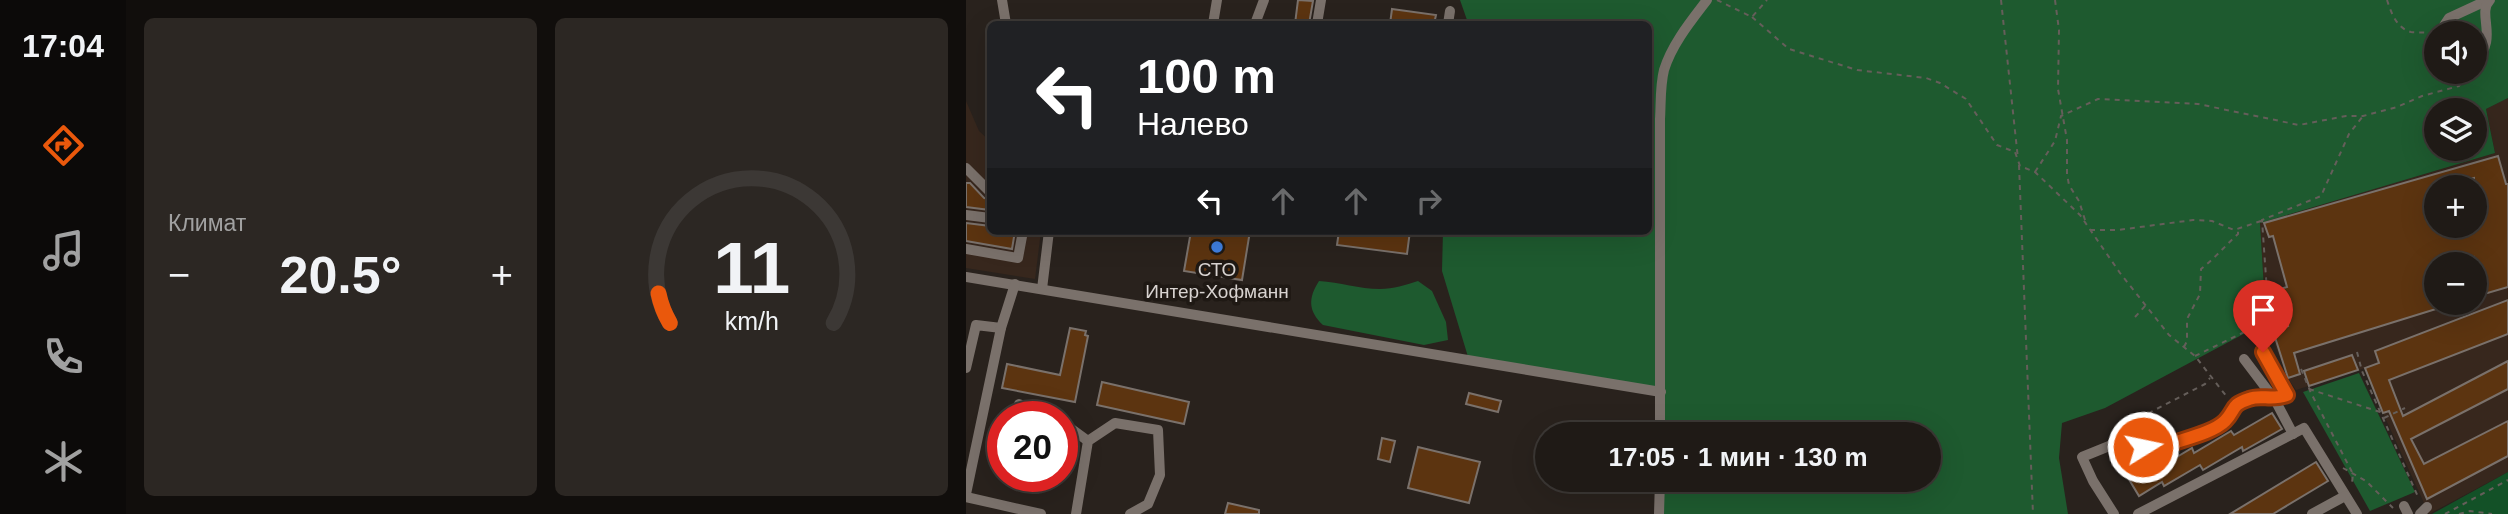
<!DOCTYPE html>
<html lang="ru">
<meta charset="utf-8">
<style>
:root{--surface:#1f1a16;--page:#2c2723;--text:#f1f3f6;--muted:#a1a1a1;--line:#3c3835;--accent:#ea580c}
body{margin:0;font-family:Arial,sans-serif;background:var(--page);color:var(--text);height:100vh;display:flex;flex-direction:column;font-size:26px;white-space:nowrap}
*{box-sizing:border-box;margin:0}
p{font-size:23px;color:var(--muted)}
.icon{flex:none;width:38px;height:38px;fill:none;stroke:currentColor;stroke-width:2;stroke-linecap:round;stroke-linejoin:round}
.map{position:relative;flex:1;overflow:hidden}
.drawer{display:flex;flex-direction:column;gap:18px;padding:18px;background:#110e0c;width:840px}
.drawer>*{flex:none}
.banner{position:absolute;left:21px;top:21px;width:665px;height:214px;border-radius:10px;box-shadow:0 7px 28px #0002,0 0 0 2px var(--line);background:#202124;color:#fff;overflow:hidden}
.fabs{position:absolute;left:1458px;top:21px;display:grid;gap:14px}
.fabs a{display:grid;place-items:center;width:63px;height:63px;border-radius:50%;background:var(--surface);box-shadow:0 7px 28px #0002,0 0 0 2px var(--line);font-size:35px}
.speed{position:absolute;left:21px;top:401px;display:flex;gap:14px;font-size:35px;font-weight:700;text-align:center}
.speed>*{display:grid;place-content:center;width:91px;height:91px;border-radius:50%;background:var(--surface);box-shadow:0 7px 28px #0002,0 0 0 2px var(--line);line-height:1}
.speed .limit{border:10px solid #d22;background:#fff;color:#111}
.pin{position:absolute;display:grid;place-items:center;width:60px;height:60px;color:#fff;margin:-72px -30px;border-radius:50% 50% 50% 0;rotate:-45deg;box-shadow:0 0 7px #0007}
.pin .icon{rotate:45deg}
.me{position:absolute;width:77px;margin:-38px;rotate:80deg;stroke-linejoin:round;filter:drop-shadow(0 0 5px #0008)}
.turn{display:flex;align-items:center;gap:24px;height:147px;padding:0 35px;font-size:32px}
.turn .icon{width:91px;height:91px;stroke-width:2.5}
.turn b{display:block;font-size:49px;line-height:60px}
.lanes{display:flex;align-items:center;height:66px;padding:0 35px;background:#0003;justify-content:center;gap:35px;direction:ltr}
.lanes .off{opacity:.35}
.big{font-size:52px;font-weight:700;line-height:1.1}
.drawer .tile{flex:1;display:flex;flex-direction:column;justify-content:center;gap:10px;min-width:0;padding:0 24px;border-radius:10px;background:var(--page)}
.drawer .dial{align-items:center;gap:0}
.dial svg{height:182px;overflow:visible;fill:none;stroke:var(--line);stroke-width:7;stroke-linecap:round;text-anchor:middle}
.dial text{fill:var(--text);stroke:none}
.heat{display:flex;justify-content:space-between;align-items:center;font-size:38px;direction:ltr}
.drawer .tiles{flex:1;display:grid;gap:18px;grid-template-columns:repeat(2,1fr)}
.trip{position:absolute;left:569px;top:422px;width:406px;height:70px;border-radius:35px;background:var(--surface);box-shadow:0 7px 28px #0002,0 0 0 2px var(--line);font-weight:700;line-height:70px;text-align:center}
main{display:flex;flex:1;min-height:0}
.dock{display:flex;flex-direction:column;width:126px;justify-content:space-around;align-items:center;background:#0c0a09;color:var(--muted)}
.dock .icon{width:49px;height:49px}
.dock .selected{color:var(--accent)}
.dock b{font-size:32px;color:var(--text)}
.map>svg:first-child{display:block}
.industrial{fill:#37271d;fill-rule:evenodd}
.green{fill:#135127}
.forest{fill:#1e5a2f;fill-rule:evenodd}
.building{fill:#5c3410;stroke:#7a716b;stroke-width:2;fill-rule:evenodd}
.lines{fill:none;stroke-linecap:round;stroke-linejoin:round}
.path{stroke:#655e5a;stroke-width:2;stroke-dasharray:5 5;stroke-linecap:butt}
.minor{stroke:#7a716b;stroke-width:10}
.route-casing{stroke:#983908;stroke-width:18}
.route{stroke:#ea580c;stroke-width:12}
.shop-dot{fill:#3f7fe0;stroke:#1f1914;stroke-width:2.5}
.labels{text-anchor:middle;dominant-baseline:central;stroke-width:7;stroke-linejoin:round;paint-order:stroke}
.poi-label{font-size:19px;fill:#d8d3d0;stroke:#1f1914}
</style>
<main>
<nav class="dock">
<b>17:04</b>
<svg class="icon selected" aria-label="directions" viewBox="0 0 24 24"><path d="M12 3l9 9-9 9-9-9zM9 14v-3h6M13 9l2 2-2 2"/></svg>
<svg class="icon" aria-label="music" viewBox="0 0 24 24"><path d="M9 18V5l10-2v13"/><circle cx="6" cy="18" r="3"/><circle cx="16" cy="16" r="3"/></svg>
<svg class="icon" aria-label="phone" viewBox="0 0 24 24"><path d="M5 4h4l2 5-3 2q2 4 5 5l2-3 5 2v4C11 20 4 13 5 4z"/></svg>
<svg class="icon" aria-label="climate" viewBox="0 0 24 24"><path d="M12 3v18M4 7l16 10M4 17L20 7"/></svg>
</nav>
<section class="drawer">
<div class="tiles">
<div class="tile"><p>Климат</p>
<div class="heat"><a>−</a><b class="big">20.5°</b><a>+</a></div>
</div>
<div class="tile dial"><svg viewBox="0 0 100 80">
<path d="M14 69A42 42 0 1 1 86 69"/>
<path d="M14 69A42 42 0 0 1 9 56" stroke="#ea580c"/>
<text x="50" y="56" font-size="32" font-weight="700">11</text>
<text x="50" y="72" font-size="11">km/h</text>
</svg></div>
</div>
</section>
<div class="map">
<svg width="1542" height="514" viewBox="0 0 1542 514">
<rect width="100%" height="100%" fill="#29221d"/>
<g class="industrial">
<path d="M1542 98V472L1463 514 1417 413 1399 368 1330 390 1322 378 1300 322 1294 223 1529 153 1520 109ZM1470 187H1508V226H1470ZM1470 264H1508V303H1470Z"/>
<polygon points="0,101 13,131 24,141 24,231 75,231 69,279 0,268"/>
</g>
<polygon class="green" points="1542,472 1542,514 1466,514"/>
<g class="forest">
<path d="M494 0H1542V98L1520 109 1529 153 1294 223 1300 322 1139 408 1096 423 1093 458 1102 514H693L694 480H962V434H694V392L503 360 476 271 477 231H682V24H521L501 20ZM1470 33H1508V72H1470ZM1470 110H1508V149H1470Z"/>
<path d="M353 281C374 282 393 289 414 289 428 289 439 285 452 281L466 291 480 322 482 340 458 345 357 325C342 311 342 298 353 281Z"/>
<polygon points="1393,373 1449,492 1404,511 1337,392"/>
</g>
<g class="building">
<polygon points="332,0 347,1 343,24 329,24"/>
<polygon points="426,9 470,15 468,24 424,24"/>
<path d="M1532 156 1540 184H1542V287L1508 297V257L1483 264H1470V309L1328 353 1334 374 1322 378 1307 331 1322 326 1311 290 1321 287 1307 236 1303 237 1298 223ZM1508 178V226H1470V187Z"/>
<polygon points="0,183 4,183 18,198 24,200 24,210 0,207"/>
<polygon points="0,223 24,226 24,231 49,231 46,249 0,241"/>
<polygon points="225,231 284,231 276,280 218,271"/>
<polygon points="373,231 444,231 441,254 371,245"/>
<polygon points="1542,300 1542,334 1423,380 1437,416 1542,361 1542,389 1445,439 1458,464 1542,421 1542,456 1461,499 1423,411 1417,413 1399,368 1413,363 1409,351"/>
<polygon points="104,328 120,331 119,335 122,336 109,402 36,388 41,364 94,375"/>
<polygon points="1386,355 1392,370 1343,386 1338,371"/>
<polygon points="136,382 223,402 218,424 131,405"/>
<polygon points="503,393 535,401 532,412 500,404"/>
<polygon points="1306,413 1316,429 1277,451 1276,447 1237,470 1234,465 1198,486 1196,482 1173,496 1152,461 1169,450 1184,473 1226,448 1228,453 1265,431 1268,435"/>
<polygon points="416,438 429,441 424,462 412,459"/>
<polygon points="96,440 110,443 105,469 96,468"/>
<polygon points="452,447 514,462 503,503 442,488"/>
<polygon points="1350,462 1362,481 1307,514 1264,514"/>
<polygon points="48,476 75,476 72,492 46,487"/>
<polygon points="262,503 293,510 293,514 259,514"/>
</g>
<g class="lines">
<g class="path">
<polyline points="751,0 786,17 801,0"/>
<polyline points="1035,0 1052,159"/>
<polyline points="1089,0 1093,30 1092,89 1101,140 1101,174 1103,185 1113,201 1120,223"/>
<path d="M1421 0C1425 12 1430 28 1445 32 1451 33 1457 32 1463 33"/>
<polyline points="786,17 823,49 891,70 960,78 974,83 1000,99 1031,145 1049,152 1054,166 1069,172 1114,215 1154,273 1192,321 1203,335 1229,356 1261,397"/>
<polyline points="1468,42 1470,51"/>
<polyline points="1053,165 1067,514"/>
<polyline points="1069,172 1089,141 1095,116 1132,99 1232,104 1333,125 1380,116 1397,116 1431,107 1456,96 1493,86 1502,73"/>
<polyline points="1124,230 1152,230 1227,220 1246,221 1268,230 1295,221"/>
<polyline points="1169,317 1180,305"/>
<path d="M1218 347 1221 341V319L1234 294 1235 269C1249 258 1259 246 1272 234V230"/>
<polyline points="1391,352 1396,371 1453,499"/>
<polyline points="1229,356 1303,320 1296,220 1355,196 1383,134 1397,116"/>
<polyline points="1335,369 1345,393 1387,474 1386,483"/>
<polyline points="1343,389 1414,412"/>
<polyline points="1418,418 1439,408"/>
<polyline points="1169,428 1179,415 1239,384 1244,378"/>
<polyline points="1377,468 1400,481 1427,508"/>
<polyline points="1479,514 1542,480"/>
<polyline points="1493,514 1504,511 1526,514"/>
</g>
<g class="minor">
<polyline points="36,0 40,24"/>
<polyline points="182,24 197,24"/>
<polyline points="247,24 251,0"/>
<polyline points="289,24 298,0"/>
<polyline points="351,24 355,0"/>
<polyline points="482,24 484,11"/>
<polyline points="1473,33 1483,18 1522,0"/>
<path d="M1508 62C1534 39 1510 14 1524 0"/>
<polyline points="0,168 24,192"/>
<polyline points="0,215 24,218"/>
<polyline points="0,249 52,258 57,231"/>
<polyline points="0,277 695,392"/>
<polyline points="76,289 83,231"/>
<polyline points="1297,353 1321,395 1309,400 1327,434"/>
<polyline points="1278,359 1309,400"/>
<polyline points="0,368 10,325 35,328"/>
<polyline points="53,404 82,416"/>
<polyline points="96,422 122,441"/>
<path d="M694 434V119C695 103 694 86 698 70 706 44 725 21 741 0"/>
<polyline points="0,494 35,328 49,284"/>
<polyline points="0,497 75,514"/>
<polyline points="1438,506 1442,514"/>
<polyline points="110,514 122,441 149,423 192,430 194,475 182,504 164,514"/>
<polyline points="693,514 694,480"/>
<polyline points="1148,514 1127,481 1116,457 1163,438 1187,451 1237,432 1259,421 1269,405 1287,397 1309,400"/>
<polyline points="1172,514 1338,428 1391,514"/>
<polyline points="1346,514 1379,496"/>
<polyline points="1454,514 1461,507"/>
</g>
</g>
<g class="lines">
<defs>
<path id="route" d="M1177 447 1187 451C1206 441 1245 435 1259 421 1270 410 1264 405 1283 399 1295 394 1305 401 1321 395L1297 352"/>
</defs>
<use href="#route" class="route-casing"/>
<use href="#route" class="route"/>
</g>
<circle class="shop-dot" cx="251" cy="247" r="7"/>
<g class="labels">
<g class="poi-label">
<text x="251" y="269">СТО<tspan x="251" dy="22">Интер-Хофманн</tspan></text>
</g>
</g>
</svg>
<div class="fabs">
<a><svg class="icon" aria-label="sound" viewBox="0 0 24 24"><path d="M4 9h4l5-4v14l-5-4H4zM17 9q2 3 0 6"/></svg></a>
<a><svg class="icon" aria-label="layers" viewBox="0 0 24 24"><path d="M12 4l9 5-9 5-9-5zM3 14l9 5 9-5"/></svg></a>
<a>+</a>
<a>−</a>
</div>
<div class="speed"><div class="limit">20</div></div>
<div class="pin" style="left:1297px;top:352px;background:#d93025"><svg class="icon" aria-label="arrive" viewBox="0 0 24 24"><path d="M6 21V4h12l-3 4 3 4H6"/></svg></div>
<svg class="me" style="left:1177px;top:447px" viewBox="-20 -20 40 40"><circle r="17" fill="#ea580c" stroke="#fff" stroke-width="3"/><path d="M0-11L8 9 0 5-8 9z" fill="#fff"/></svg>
<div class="trip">17:05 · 1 мин · 130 m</div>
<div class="banner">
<div class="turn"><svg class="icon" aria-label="left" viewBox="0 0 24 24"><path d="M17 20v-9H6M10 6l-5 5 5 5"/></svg><div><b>100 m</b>Налево</div></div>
<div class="lanes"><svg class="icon" aria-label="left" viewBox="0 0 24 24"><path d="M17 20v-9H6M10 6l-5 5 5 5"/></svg><svg class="icon off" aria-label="ahead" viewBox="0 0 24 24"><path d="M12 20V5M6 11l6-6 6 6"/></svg><svg class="icon off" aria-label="ahead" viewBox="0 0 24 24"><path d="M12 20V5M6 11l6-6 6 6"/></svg><svg class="icon off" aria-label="right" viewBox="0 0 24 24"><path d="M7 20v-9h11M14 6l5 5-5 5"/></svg></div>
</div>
</div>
</main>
